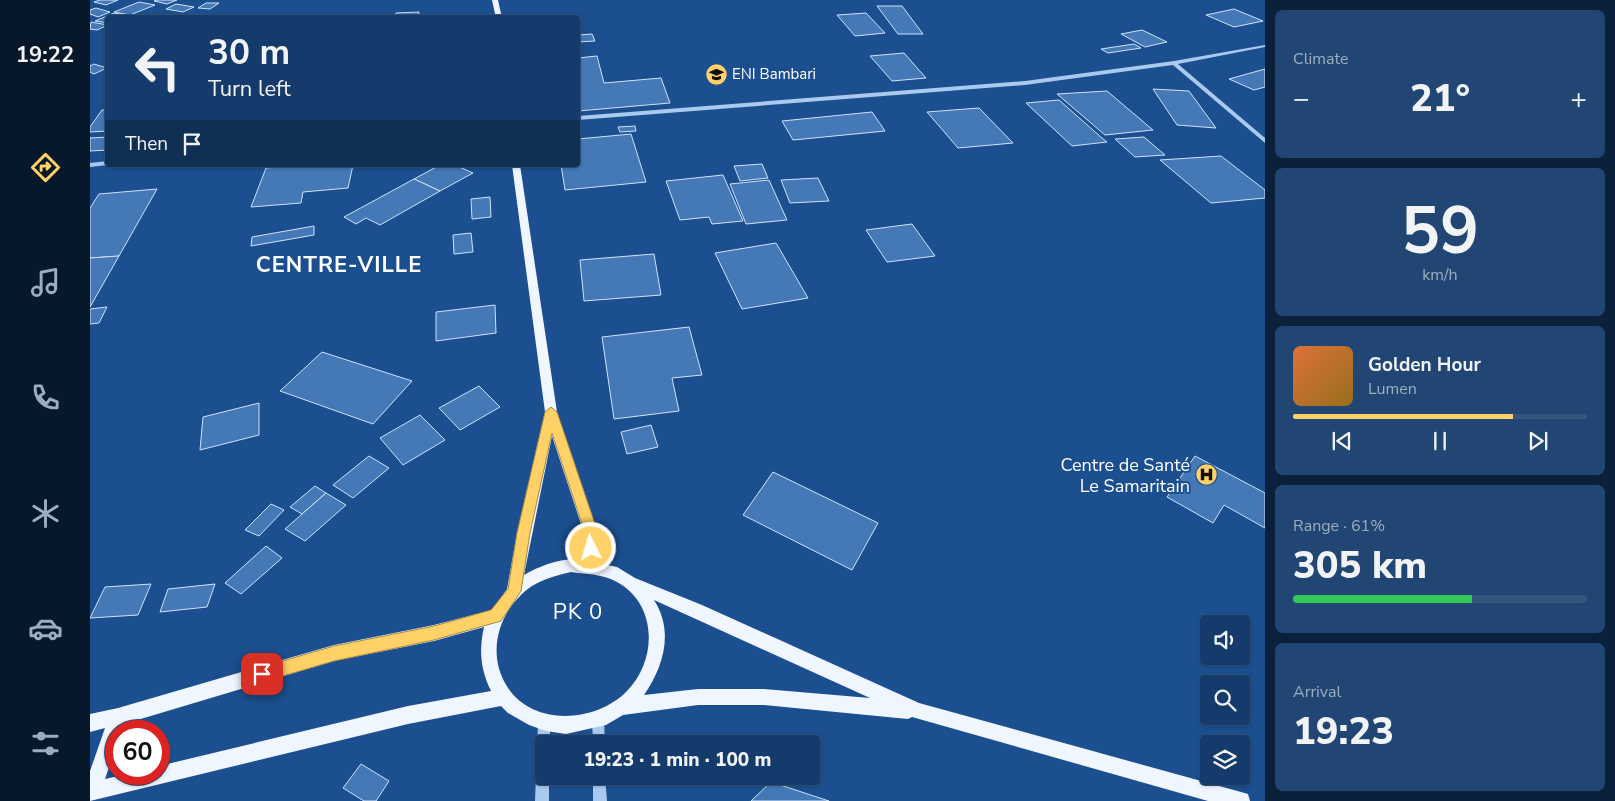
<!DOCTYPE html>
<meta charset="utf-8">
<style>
:root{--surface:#143b6b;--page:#214673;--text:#f1f3f6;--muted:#9dadc1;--line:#33557e;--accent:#ffd166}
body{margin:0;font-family:"Nunito Sans",sans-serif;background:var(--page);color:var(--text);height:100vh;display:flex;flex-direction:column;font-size:19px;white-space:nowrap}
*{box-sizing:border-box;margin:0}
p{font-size:16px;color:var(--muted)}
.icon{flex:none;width:28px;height:28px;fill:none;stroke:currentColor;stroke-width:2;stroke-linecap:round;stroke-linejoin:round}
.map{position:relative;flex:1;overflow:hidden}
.details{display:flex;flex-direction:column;gap:10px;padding:10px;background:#0b203b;width:350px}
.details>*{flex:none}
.top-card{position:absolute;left:15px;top:15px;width:475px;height:152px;border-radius:5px;box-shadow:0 1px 4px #0004,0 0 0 1px var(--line);background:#143b6b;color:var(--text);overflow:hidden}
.controls{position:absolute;left:1110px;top:615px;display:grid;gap:10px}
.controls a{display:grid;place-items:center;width:50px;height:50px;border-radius:5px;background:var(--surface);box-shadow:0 1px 4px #0004,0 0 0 1px var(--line);font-size:25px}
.speed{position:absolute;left:15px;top:720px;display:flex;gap:10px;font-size:25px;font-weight:700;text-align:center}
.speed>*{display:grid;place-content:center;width:65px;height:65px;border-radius:50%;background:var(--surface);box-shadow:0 1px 4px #0004,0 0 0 1px var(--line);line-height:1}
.speed .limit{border:8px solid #d22;background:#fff;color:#111}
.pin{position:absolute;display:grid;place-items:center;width:42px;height:42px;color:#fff;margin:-21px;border-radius:10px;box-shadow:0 2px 8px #0006}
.me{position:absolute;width:55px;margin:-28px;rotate:355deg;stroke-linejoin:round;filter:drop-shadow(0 0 4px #0008)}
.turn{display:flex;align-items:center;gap:18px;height:105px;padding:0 20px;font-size:22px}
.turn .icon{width:65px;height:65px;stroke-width:2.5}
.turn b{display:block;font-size:35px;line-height:42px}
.then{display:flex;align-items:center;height:48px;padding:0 20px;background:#0003;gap:10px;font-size:19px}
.big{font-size:38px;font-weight:800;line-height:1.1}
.details .card{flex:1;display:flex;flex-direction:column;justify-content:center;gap:8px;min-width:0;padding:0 18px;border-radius:8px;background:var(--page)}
.details .dial{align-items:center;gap:0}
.dial b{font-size:65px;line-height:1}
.song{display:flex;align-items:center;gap:15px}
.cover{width:60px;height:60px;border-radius:8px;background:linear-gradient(135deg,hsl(20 70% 55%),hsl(40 70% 35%))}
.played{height:5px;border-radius:2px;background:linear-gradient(90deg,var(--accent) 75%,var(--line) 75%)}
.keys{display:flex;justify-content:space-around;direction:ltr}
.heat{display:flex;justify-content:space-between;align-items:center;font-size:28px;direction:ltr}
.charge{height:8px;border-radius:4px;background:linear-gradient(90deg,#34c759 61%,var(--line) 0)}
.trip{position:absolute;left:445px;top:735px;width:285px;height:50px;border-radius:5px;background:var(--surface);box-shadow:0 1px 4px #0004,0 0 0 1px var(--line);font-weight:800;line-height:50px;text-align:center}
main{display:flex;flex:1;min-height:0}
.tabs{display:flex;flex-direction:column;width:90px;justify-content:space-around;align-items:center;background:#08182b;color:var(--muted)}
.tabs .icon{width:35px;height:35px}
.tabs .on{color:var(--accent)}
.tabs b{font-size:22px;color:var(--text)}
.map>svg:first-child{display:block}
.building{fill:#4478b7;stroke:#cfe3fa}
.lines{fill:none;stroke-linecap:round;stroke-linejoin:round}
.tertiary{fill:#a9c9ee;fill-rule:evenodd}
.primary{fill:#f0f6ff;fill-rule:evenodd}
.route{fill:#ffd166;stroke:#a68842}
.labels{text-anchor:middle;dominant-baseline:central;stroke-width:4;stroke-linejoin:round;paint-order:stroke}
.far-poi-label{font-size:15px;fill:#fff;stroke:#1b4f8f;text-anchor:start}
.poi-label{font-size:18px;fill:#fff;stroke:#1b4f8f;text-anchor:end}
.district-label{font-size:22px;font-weight:bold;letter-spacing:1px;fill:#fff;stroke:#1b4f8f}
.near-neighbourhood-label{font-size:22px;letter-spacing:1px;fill:#fff;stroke:#1b4f8f}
</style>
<main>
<nav class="tabs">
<b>19:22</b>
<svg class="icon on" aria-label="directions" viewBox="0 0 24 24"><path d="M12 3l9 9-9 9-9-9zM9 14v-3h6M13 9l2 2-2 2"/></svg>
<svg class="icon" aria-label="music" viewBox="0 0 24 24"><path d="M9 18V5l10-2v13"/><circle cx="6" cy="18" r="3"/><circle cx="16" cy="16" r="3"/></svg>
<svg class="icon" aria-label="phone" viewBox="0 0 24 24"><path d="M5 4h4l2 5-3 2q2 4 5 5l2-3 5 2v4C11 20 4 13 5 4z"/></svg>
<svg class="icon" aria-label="climate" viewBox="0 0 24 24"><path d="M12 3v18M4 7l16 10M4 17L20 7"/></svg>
<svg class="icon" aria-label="car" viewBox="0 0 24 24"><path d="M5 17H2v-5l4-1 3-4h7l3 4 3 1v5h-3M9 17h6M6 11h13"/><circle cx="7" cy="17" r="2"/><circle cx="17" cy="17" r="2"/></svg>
<svg class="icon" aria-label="filters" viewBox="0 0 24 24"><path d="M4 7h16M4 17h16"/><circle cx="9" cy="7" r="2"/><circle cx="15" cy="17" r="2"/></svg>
</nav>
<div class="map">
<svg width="1175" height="801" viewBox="0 0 1175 801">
<rect width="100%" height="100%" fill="#1b4f8f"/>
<g class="building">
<polygon points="10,0 28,0 16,5 4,2"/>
<polygon points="67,0 87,0 77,4 64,1"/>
<polygon points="49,2 65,5 40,15 24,12"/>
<polygon points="116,3 129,3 120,9 108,8"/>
<polygon points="86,4 104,7 93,12 76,9"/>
<polygon points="787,6 812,6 833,34 808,34"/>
<polygon points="6,8 20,12 8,17 0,14 0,10"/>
<polygon points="1144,9 1173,21 1144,27 1116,15"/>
<polygon points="329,12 328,18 304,18 306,13"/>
<polygon points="24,13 37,15 18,18 18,23 5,21"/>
<polygon points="776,13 795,33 765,36 747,15"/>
<polygon points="1,22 18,25 7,30 0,29"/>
<polygon points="1052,30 1077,42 1055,47 1031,34"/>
<polygon points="502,34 505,41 488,42 488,35"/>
<polygon points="1044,44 1051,48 1018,53 1011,49"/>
<polygon points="814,53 836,78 802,81 780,56"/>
<polygon points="507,56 514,83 571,78 580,103 488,111 488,58"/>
<polygon points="4,64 17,68 4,74 0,72 0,66"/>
<polygon points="1175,69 1175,87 1164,90 1139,79"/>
<polygon points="1063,89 1099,91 1126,128 1087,125"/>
<polygon points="1017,91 1063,130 1015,135 967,94"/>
<polygon points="969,100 1012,138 1017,142 982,146 936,103"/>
<polygon points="889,108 923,143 868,148 837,112"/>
<polygon points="12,110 18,110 18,131 0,132 0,127"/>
<polygon points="782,112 795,131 703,140 692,121"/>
<polygon points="545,126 546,131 530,132 528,127"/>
<polygon points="541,134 556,182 475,190 471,165 488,165 488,139"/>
<polygon points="18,137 18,150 0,151 0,138"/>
<polygon points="1054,137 1075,155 1045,157 1025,139"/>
<polygon points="1131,156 1175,190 1175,198 1121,203 1070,160"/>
<polygon points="672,164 678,178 650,181 644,166"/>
<polygon points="211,165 263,165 258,188 213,192 211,203 161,207 176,168"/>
<polygon points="350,165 365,165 383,173 350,191 324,179"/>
<polygon points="633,175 653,221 622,224 619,217 590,220 576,181"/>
<polygon points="728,178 739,201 700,203 691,180"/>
<polygon points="324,179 350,191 290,225 276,218 266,224 254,217"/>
<polygon points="679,180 697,220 656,224 640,184"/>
<polygon points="67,189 29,256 0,258 0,208 9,194"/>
<polygon points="400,197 401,217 382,219 381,199"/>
<polygon points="822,224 845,256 797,262 776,230"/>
<polygon points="224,226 224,235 161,246 162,237"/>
<polygon points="381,233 383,252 364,254 363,235"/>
<polygon points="686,243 718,298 652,309 625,253"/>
<polygon points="564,254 571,295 494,301 490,260"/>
<polygon points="29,256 0,307 0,258"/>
<polygon points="405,305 406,333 346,341 346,312"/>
<polygon points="17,307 9,323 0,324 0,309"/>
<polygon points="599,327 612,375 582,378 589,411 524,419 512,337"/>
<polygon points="232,352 322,381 283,424 190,391"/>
<polygon points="389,386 410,407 370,430 349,408"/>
<polygon points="169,403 169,435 110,450 113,417"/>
<polygon points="330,415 355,440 313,465 290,438"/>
<polygon points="561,425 568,447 537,454 531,432"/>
<polygon points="279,456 299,468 263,498 243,485"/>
<polygon points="1105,456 1175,493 1175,528 1134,505 1123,523 1077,497"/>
<polygon points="683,472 788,523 762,570 653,515"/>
<polygon points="225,486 236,493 212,514 200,507"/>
<polygon points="236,493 256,505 215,541 195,529"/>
<polygon points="181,504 194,510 169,536 155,530"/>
<polygon points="176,546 192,558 151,594 135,583"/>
<polygon points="61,584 48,615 0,618 15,587"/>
<polygon points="125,584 117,607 70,612 78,589"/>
<polygon points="271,764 299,781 286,801 274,801 253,788"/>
<polygon points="681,782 739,801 661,801"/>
</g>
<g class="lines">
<g class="tertiary">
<polygon points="1175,45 1175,47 1088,64 1175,138 1175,143 1083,65 935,85 488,120 488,116 935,81 1084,61"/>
<polygon points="18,161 18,165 0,167 0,163"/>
<polygon points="508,714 512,716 514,720 515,744 503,744 502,720 504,716"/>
<polygon points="454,717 458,719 460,723 460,744 454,744 454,776 459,776 459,801 445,801 448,723 450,719"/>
<polygon points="503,776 515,776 517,801 503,801"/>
</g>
<g class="primary">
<polygon points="402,0 408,0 412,18 406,18"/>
<path d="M422 165H430L467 412 507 530 508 563 527 567 545 578 612 605 829 703 1151 792 1158 794 1160 801H1118L822 717 818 719 674 705H608L533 715 516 725 476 734 456 731 439 725 418 713 411 706 318 724 0 801V771L15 728 0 732V714L28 708 244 645 344 625 402 610 417 589 427 533 455 412ZM462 436 493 530V560C473 557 452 565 434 575ZM481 572C493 574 507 574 518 578 567 596 570 657 537 691 505 724 439 727 415 683 396 649 411 607 442 586 454 579 467 575 481 572ZM564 600 780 698 674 689H608L554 695C574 666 584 631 564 600ZM394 627C389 649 390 669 401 691L318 706 69 766V774H37L15 779 26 747V731H32L34 724 244 661 344 641Z"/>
</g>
</g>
<polygon class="route" points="461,407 467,412 507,530 505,552 496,552 494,530 462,433 440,533 431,591 411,621 344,640 244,661 172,682 166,680 164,674 166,669 172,667 244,646 344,626 401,610 418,589 427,533 455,412"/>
<defs>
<symbol id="school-disc" viewBox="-11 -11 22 22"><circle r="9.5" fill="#ffd166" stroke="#1b4f8f"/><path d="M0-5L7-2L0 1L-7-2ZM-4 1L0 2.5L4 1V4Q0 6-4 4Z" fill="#111"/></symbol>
<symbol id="hospital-disc" viewBox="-11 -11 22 22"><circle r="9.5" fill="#ffd166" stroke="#1b4f8f"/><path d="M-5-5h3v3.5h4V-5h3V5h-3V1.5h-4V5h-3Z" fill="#111"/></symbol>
</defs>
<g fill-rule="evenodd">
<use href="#school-disc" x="614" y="62" width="25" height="25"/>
<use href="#hospital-disc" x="1104" y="462" width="25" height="25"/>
</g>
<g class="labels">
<g class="far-poi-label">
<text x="642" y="74">ENI Bambari</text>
</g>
<g class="poi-label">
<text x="1100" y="465">Centre de Santé<tspan x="1100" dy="21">Le Samaritain</tspan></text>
</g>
<g class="district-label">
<text x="249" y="265">CENTRE-VILLE</text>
</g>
<g class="near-neighbourhood-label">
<text x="488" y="612">PK 0</text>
</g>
</g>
</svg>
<div class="controls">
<a><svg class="icon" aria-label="sound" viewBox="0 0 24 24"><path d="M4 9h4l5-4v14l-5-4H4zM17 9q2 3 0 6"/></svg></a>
<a><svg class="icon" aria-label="search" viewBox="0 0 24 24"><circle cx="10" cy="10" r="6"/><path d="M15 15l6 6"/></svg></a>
<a><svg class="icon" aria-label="layers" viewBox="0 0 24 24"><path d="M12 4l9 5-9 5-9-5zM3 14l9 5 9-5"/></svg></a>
</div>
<div class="speed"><div class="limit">60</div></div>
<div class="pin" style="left:172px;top:674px;background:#d93025"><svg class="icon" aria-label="arrive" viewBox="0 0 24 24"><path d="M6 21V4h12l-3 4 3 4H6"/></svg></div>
<svg class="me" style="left:501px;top:548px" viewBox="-20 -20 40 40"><circle r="17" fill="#ffd166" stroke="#fff" stroke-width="3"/><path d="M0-11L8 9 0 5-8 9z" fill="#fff"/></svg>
<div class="trip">19:23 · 1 min · 100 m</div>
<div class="top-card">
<div class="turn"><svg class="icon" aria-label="left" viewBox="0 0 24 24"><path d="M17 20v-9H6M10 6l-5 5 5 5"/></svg><div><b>30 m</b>Turn left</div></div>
<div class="then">Then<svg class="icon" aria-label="arrive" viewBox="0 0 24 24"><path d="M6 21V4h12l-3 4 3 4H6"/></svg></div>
</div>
</div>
<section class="details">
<div class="card"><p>Climate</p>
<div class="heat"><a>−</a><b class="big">21°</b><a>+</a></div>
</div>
<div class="card dial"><b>59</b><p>km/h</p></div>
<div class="card">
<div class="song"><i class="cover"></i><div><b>Golden Hour</b><p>Lumen</p></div></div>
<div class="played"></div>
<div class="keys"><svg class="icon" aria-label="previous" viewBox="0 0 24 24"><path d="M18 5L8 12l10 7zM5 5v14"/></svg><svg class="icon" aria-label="pause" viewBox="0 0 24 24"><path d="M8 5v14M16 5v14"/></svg><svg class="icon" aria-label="next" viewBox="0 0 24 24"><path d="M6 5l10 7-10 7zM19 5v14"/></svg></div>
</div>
<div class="card"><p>Range · 61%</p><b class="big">305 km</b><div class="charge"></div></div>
<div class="card"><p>Arrival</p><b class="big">19:23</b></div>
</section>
</main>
